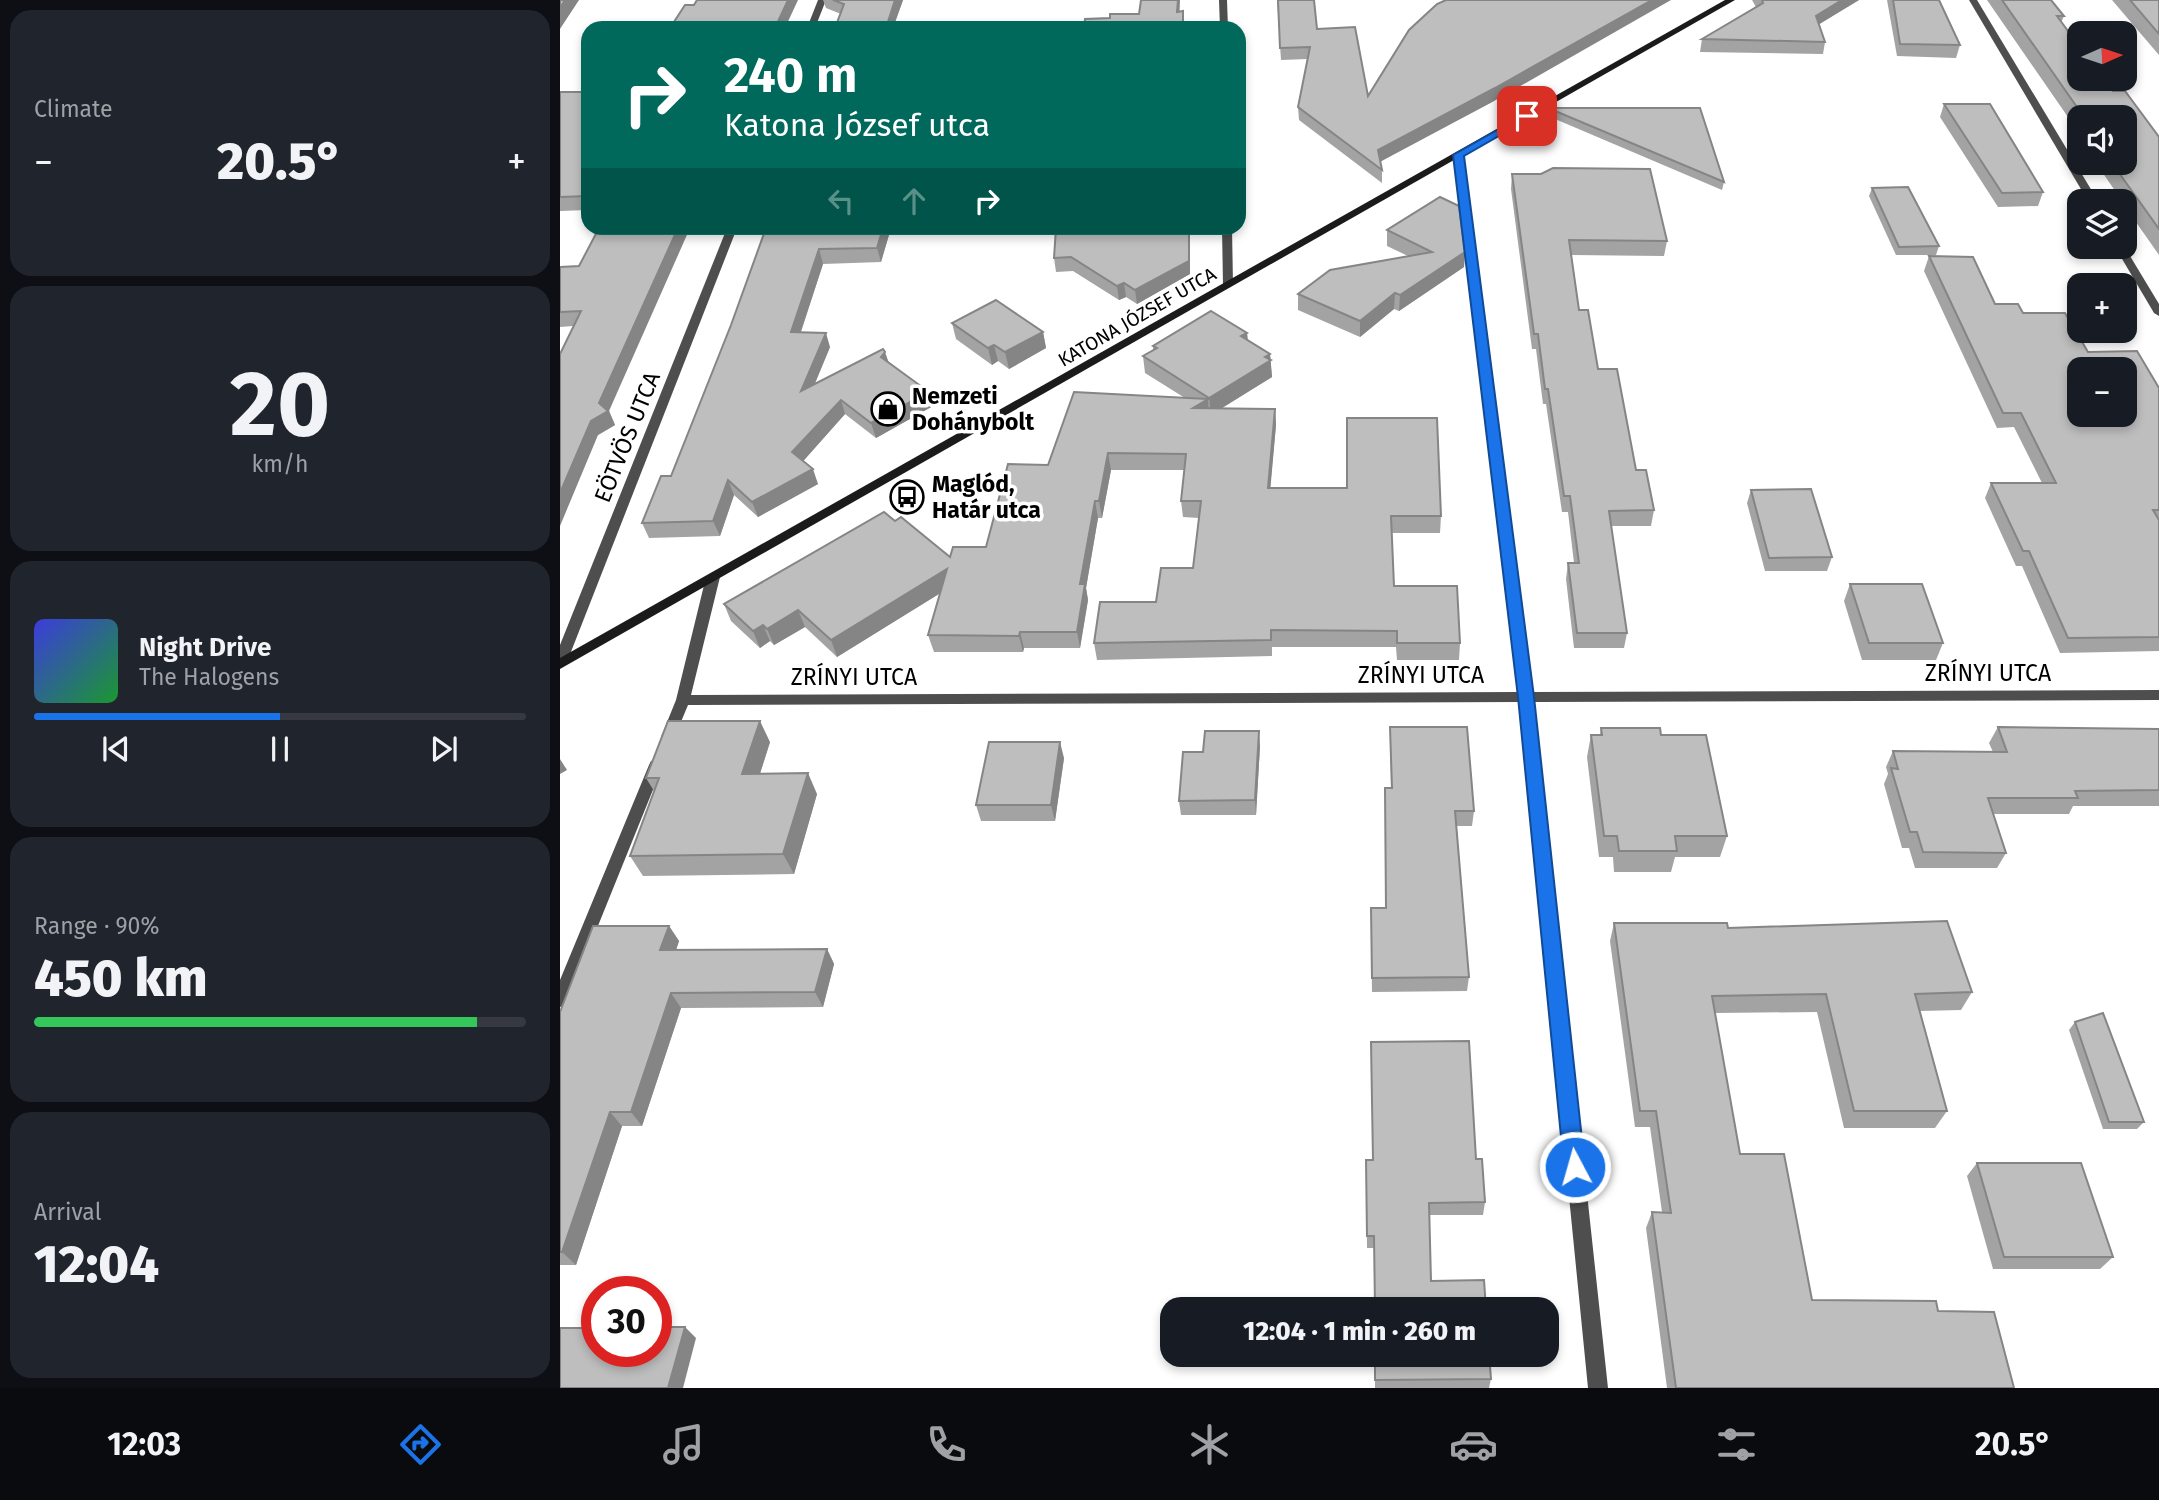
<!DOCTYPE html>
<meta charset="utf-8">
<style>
:root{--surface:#171b24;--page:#20242c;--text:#f1f3f6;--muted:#9ea1a6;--line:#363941;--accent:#1a73e8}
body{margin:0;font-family:"Fira Sans",sans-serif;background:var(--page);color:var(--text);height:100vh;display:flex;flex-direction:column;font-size:26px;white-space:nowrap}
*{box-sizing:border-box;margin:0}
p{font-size:23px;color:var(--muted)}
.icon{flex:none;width:38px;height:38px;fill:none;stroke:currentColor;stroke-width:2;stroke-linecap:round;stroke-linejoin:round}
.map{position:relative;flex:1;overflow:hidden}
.details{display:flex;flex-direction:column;gap:10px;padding:10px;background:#0d0f14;width:560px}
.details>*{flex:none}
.hud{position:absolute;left:21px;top:21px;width:665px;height:214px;border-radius:21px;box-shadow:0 4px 10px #0003;background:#00695c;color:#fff;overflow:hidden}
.needle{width:46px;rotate:87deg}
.controls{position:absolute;left:1507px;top:21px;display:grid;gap:14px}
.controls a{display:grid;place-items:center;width:70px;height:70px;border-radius:14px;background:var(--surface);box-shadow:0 4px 10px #0003;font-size:35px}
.speed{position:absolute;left:21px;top:1276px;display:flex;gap:14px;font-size:35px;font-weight:700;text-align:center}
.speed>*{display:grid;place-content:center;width:91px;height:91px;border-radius:50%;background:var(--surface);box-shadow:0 4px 10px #0003;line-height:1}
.speed .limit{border:10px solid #d22;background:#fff;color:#111}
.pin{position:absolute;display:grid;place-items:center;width:60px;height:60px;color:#fff;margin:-30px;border-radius:14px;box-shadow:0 4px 10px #0006}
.me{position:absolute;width:77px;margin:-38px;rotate:354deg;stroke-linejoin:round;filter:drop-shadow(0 0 5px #0008)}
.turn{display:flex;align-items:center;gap:24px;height:147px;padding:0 28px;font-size:32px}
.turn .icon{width:91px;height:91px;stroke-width:2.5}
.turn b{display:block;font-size:49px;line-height:60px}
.lanes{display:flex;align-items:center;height:66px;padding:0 28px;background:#0003;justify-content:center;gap:35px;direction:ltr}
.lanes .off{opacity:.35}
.big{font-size:52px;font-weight:800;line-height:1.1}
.details .card{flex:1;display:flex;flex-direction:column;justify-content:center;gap:10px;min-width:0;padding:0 24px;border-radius:21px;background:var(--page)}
.details .dial{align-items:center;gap:0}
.dial b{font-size:91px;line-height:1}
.song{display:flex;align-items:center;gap:21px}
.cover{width:84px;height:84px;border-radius:10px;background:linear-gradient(135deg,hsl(240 70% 55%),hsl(130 70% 35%))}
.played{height:7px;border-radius:4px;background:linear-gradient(90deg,var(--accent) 50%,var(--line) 50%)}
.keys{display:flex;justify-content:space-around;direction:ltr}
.heat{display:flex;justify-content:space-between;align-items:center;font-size:38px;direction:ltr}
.charge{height:10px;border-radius:5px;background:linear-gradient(90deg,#34c759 90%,var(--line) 0)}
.trip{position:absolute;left:600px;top:1297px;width:399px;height:70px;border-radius:21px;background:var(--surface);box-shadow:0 4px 10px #0003;font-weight:800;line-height:70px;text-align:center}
.menu{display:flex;height:112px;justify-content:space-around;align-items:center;background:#090b0e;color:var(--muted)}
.menu .icon{width:49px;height:49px}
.menu .on{color:var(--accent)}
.menu b{font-size:32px;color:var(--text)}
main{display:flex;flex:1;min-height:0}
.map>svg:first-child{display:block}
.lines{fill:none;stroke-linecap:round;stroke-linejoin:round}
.street{fill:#4e4e4e;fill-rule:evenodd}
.secondary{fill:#1b1b1b;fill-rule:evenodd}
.wall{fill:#a3a3a3}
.shaded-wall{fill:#858585}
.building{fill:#bebebe;stroke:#858585;stroke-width:2;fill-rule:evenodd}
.route{fill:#1a73e8;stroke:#114b97;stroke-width:2}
.labels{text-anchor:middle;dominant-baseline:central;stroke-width:7;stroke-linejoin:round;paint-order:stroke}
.far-street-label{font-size:19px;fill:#000;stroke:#fff}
.poi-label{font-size:23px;font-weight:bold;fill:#000;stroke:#fff;text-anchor:start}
.street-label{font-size:23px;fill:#000;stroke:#fff}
</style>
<main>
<section class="details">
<div class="card"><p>Climate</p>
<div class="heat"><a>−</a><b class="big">20.5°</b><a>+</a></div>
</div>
<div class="card dial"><b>20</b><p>km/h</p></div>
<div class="card">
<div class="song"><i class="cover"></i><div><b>Night Drive</b><p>The Halogens</p></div></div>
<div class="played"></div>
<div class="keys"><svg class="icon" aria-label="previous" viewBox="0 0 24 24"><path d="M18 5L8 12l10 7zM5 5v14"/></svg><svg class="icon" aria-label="pause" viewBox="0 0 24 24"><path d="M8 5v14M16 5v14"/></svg><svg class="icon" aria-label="next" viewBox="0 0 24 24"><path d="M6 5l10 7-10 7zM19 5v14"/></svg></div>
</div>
<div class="card"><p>Range · 90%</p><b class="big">450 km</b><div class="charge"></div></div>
<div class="card"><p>Arrival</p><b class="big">12:04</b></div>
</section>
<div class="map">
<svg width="1599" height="1388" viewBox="0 0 1599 1388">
<rect width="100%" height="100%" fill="#fff"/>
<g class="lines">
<g class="street">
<polygon points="258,0 266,0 255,28 247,28"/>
<polygon points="659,0 667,0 668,28 660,28"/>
<polygon points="1409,0 1417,0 1538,201 1528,201"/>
<polygon points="898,152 903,155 972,692 1599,690 1599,700 974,702 1048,1388 1028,1388 960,702 128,705 113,741 103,741 101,737 116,700 146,577 153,572 160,577 131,695 958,692 893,155"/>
<polygon points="167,228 177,228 7,662 0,667 0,645"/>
<polygon points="662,228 672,228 673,285 668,288 663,285"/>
<polygon points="1564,246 1599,304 1599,316 1594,313 1555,247"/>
<polygon points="96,759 101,761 103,765 8,1000 6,1005 0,1007 0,980 89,765 91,761"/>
</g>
<polygon class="secondary" points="1165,0 1175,0 0,669 0,658"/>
</g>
<g class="wall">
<polygon points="263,0 343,0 333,28 275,28 281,14 266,8"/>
<polygon points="717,0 757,29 808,96 934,101 820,161 822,170 822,183 739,120 738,107 748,59 721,60"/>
<polygon points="1192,0 1299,0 1259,24 1265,42 1263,54 1140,52 1142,39 1196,7"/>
<polygon points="1327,0 1379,0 1400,45 1396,58 1337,56"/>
<polygon points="1427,0 1491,0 1504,16 1501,23 1553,91 1599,137 1599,255 1564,205 1564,201 1562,201 1536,163 1564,163 1564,117 1519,117 1519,133"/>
<polygon points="1552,0 1599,0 1599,55"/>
<polygon points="0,92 28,92 28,210 0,211"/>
<polygon points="1384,104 1483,192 1478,206 1438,207 1380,117"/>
<polygon points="988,108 1164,182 1162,190 988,116"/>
<polygon points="952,174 1107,241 1104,256 1011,255 1019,310 1038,369 1076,470 1094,510 1091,526 1051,526 1067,633 1064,648 1014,648 1006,579 1008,563 1014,563 1008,512 1002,512 986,404 983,404 976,349 972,349 951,189"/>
<polygon points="1312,188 1379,246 1376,255 1336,255 1309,196"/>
<polygon points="206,228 331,228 321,262 263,264 241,332 270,347 255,383 328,363 373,406 316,438 285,414 243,461 258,484 198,517 174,495 160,536 89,538 82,523 111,476 171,325"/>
<polygon points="496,228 630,228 630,274 577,304 566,297 559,300 513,271 496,272 494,258"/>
<polygon points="827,230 905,252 904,267 839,311 834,309 800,337 738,310 738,294 848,256 827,246"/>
<polygon points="1369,256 1435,304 1463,313 1528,352 1599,388 1599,651 1500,653 1462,566 1456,566 1425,498 1431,483 1482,483 1454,427 1437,428 1364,271"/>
<polygon points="19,266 49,411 55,425 38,435 13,326 0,327 0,267"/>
<polygon points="392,323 483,332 486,348 449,369 438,361 432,365 396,339"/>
<polygon points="687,333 688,340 710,354 712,377 661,408 715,409 716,425 710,488 881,516 880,533 832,533 834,586 900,643 899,660 837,660 836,647 712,647 712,656 537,660 534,643 596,602 633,568 639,518 623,517 621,501 624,470 551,470 542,518 538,518 526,588 528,600 520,648 464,648 463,652 374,652 368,635 380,593 277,657 245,627 214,645 210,641 200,648 171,621 164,604 335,521 390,557 426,547 488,465 625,398 585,373 583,356 593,350 593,346"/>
<polygon points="1191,490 1272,557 1267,571 1205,571 1187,503"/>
<polygon points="1290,584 1383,643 1376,660 1302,660 1284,601"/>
<polygon points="830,727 914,811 912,826 896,826 909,977 907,991 812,992 811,922 826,908 831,788"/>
<polygon points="1438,727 1599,729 1599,806 1513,806 1509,814 1433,814 1446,853 1437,868 1355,868 1349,848 1342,848 1324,784 1328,774 1326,767 1333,751 1433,752 1429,743"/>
<polygon points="1041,728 1101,735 1167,836 1160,857 1115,857 1111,872 1054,872 1053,857 1039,857 1027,757 1031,735 1040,735"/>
<polygon points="210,742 200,774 257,794 234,874 83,876 70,856 94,791 86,778"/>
<polygon points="700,746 696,815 621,815 619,801"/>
<polygon points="504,758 495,821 421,821 416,805"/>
<polygon points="1054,923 1168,928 1412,992 1401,1010 1360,1011 1387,1111 1375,1128 1284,1128 1257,1012 1155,1013 1180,1154 1252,1300 1378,1311 1454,1388 1107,1388 1086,1228 1092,1212 1102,1212 1090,1127 1075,1127 1050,941"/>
<polygon points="109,926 119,941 116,950 267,949 274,964 263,1007 121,1008 82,1126 62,1126 16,1265 0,1265 0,1012"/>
<polygon points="1515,1022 1584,1122 1577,1129 1543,1129 1509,1030"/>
<polygon points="916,1159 925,1202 923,1215 870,1215 814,1309 814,1248 807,1248 806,1174 813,1160"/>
<polygon points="1417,1163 1553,1257 1540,1269 1433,1269 1407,1176"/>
<polygon points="815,1354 931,1379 929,1388 815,1388"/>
</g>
<g class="shaded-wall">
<polygon points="5,0 19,0 0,29 0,8"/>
<polygon points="228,0 238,0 225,28 215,28"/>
<polygon points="335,0 343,0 333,28 327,28 327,25"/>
<polygon points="618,0 620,0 619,24 617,12"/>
<polygon points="1092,0 1111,0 934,101 818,163 818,150"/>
<polygon points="1282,0 1299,0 1253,28 1256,16"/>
<polygon points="118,228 130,228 49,411 55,425 38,435 0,526 0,493 31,421"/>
<polygon points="323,228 331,228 321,262 317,248"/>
<polygon points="629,228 630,228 630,274 577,304 575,290"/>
<polygon points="259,249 263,264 236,346 231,332"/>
<polygon points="905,252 904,267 839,311 840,295"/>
<polygon points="564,283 566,297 559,300 557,286"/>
<polygon points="835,293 834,309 800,337 800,321"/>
<polygon points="483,332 486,348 449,369 445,352"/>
<polygon points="266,333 270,347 246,405 241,391"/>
<polygon points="687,333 688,349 681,336"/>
<polygon points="434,345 438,361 432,365 428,348"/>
<polygon points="325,352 330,366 321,357"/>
<polygon points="710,354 712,377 651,415 649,398"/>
<polygon points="369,392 373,406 316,438 311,423"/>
<polygon points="648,399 649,416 633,408"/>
<polygon points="281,400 285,414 238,467 232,452"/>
<polygon points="715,409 716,425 709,504 708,488"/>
<polygon points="548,453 551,470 542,518 539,501"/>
<polygon points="253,469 258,484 198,517 192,502"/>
<polygon points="168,480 174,495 160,536 153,521"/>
<polygon points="535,501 538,518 526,588 528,600 520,648 517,632 520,584"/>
<polygon points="387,569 392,586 277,657 271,640"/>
<polygon points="238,610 245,627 214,645 207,629"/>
<polygon points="203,625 210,641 200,648 193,631"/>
<polygon points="460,632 464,648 463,652 459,636"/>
<polygon points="200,721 210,742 193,795 182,774"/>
<polygon points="699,731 700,746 696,815 695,800"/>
<polygon points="500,742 504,758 495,821 491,805"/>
<polygon points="0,759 7,770 0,774"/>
<polygon points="248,773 257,794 234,874 223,854"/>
<polygon points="109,926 119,941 111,965 100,950"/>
<polygon points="267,949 274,964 263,1007 255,992"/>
<polygon points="111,993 121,1008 82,1126 71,1112"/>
<polygon points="50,1112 62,1126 16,1265 2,1252"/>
<polygon points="125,1327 136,1338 123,1388 108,1388"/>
</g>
<g class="building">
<polygon points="0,0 5,0 0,8"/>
<polygon points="137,0 228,0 215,28 110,28 125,5 134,5"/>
<polygon points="273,0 335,0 327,25 331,25 331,28 275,28 284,4"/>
<polygon points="581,0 618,0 617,12 623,11 623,28 524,28 525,19 550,18 550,14 579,14"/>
<polygon points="718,0 754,0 757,29 795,27 808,96 849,30 877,4 886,0 1092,0 935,88 818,150 822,170 738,107 750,47 720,48"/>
<polygon points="1202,0 1282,0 1256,16 1265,42 1142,39 1203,3"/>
<polygon points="1333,0 1379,0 1400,45 1340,44"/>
<polygon points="1442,0 1491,0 1504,16 1497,16 1519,46 1519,79 1544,79 1553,91 1565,91 1599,137 1599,229 1552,163 1564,163 1564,117 1524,117"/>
<polygon points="1570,0 1599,0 1599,34"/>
<polygon points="0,92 28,92 28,196 0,197"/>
<polygon points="1384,104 1430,104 1483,192 1442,193"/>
<polygon points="988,108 1140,108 1164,182"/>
<polygon points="993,168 1090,169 1107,241 1009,240 1019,310 1028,310 1038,369 1057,369 1076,470 1086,470 1094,510 1049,511 1067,633 1017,633 1008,563 1019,563 1010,496 1004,496 988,389 985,389 978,334 974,334 952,174 981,174"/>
<polygon points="1348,187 1379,246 1339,247 1312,188"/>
<polygon points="880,197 899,206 905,252 840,295 835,293 800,321 738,294 770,270 872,252 827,230"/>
<polygon points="39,228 118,228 39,403 48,411 31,421 0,493 0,354 21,311 0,312 0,267 19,266"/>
<polygon points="206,228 323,228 317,248 259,249 231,332 266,333 241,391 323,349 325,352 321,357 369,392 311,423 281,400 232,452 253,469 192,502 168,480 153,521 82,523 101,476 111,476 171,325"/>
<polygon points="496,228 629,228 629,261 575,290 564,283 557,286 511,257 494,258"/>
<path d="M1369 256 1413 257 1435 304H1458L1463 313H1505L1528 352 1577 351 1599 388V510H1593L1599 520V637L1508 638 1469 551H1463L1431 483H1496L1461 413H1443ZM1519 369H1564V415H1519Z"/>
<polygon points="436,300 483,332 445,352 434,345 428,348 392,323"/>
<polygon points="651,311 687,333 681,336 710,354 705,357 711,360 649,398 583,356 597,348 593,346"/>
<polygon points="514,392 648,399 633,408 715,409 708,488 787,488 787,418 877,418 881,516 831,516 834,586 897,586 900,643 837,643 837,631 711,630 711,640 534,643 540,602 596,602 601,568 633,568 641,501 621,501 626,454 548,453 539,501 535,501 520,584 525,584 517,632 460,632 459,636 368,635 387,569 271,640 238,610 207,629 203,625 193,631 164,604 324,512 335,521 341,517 390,557 393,547 426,547 448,464 488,465"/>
<polygon points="1251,489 1272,557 1209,558 1191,490"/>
<polygon points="1290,584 1362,584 1383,643 1309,643"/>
<polygon points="108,721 200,721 182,774 248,773 223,854 70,856 99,778 86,778"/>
<polygon points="830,727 907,727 914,811 895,811 909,977 812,978 811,908 826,908 825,788 832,788"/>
<polygon points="1438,727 1599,729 1599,790 1515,791 1518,798 1428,798 1446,853 1363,852 1357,832 1350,832 1331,768 1338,769 1333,751 1447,752"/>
<polygon points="1041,728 1100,728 1101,735 1146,735 1167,836 1115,836 1117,851 1059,851 1057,836 1044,836 1031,735 1042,735"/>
<polygon points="645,731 699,731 695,800 619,801 623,752 643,752"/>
<polygon points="429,742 500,742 491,805 416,805"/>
<polygon points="1387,921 1412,992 1355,994 1387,1111 1294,1111 1266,994 1152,996 1180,1154 1224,1154 1252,1300 1376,1301 1378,1311 1434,1312 1454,1388 1116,1388 1092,1212 1111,1213 1096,1111 1080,1111 1054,923 1167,923 1168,928"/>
<polygon points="33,926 109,926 100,950 267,949 255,992 111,993 71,1112 50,1112 2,1252 0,1252 0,1012"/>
<polygon points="1543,1013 1584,1122 1549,1122 1515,1022"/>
<polygon points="909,1041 916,1159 922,1159 925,1202 869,1203 871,1281 924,1280 926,1309 815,1309 814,1236 807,1236 806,1160 813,1160 811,1042"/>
<polygon points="1417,1163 1521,1163 1553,1257 1444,1257"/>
<polygon points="96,1327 125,1327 108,1388 0,1388 0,1328 37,1328 37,1351 96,1351"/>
<polygon points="815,1354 929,1354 931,1379 815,1380"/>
</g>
<polygon class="route" points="967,113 972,116 970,118 904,156 974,697 1025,1167 1022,1174 1015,1177 1007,1174 1004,1167 958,697 893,155"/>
<defs>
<symbol id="shop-ring" viewBox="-11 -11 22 22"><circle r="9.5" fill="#fff" stroke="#000" stroke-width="1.5"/><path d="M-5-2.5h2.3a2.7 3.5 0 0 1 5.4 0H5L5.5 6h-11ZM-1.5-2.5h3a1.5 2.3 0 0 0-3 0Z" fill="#000"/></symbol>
<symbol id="bus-ring" viewBox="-11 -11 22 22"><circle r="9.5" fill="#fff" stroke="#000" stroke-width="1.5"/><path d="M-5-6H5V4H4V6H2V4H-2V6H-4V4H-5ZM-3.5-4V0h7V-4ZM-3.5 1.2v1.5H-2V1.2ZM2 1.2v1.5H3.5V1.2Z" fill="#000"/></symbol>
</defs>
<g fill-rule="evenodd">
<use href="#shop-ring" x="309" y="390" width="38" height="38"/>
<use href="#bus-ring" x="328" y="478" width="38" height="38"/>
</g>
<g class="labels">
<g class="far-street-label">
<text transform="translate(577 317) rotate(-30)">KATONA JÓZSEF UTCA</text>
</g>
<g class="poi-label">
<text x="352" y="396">Nemzeti<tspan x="352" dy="26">Dohánybolt</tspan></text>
<text x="372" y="484">Maglód,<tspan x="372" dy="26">Határ utca</tspan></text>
</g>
<g class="street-label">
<text transform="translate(67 437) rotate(-68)">EÖTVÖS UTCA</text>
<text x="1428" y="673">ZRÍNYI UTCA</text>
<text x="861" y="675">ZRÍNYI UTCA</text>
<text x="294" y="677">ZRÍNYI UTCA</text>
</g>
</g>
</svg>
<div class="controls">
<a><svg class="needle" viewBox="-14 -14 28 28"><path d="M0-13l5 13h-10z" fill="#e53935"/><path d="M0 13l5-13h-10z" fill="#9ea1a6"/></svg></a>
<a><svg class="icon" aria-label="sound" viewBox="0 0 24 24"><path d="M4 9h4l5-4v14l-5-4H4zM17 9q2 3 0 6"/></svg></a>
<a><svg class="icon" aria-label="layers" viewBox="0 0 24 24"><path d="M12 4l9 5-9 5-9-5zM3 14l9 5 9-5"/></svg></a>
<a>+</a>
<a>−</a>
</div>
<div class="speed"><div class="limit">30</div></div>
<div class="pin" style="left:967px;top:116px;background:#d93025"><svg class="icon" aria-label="arrive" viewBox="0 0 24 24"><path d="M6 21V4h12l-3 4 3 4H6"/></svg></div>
<svg class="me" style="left:1015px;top:1167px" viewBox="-20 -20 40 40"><circle r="17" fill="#1a73e8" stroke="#fff" stroke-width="3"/><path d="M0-11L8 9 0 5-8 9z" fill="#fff"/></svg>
<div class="trip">12:04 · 1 min · 260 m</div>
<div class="hud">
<div class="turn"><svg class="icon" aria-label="right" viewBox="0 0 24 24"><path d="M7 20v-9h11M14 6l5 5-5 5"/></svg><div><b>240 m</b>Katona József utca</div></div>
<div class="lanes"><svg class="icon off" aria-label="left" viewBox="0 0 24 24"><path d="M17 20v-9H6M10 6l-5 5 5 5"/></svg><svg class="icon off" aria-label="ahead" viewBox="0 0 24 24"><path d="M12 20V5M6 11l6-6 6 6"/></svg><svg class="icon" aria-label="right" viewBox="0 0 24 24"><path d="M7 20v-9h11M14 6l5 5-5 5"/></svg></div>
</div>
</div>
</main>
<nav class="menu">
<b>12:03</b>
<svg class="icon on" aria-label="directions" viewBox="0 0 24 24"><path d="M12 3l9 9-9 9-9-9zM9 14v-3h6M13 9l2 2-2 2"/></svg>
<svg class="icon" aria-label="music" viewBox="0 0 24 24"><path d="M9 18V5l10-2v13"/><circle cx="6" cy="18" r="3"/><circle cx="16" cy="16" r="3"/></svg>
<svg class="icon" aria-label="phone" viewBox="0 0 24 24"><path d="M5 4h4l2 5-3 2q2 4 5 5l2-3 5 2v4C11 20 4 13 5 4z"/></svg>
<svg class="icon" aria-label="climate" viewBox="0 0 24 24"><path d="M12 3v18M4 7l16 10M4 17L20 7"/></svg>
<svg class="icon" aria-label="car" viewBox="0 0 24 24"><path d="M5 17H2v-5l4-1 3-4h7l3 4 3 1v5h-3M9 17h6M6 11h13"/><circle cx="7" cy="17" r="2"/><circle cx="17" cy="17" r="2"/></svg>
<svg class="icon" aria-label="filters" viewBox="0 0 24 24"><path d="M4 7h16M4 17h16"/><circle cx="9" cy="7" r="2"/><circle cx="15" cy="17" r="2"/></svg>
<b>20.5°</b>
</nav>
